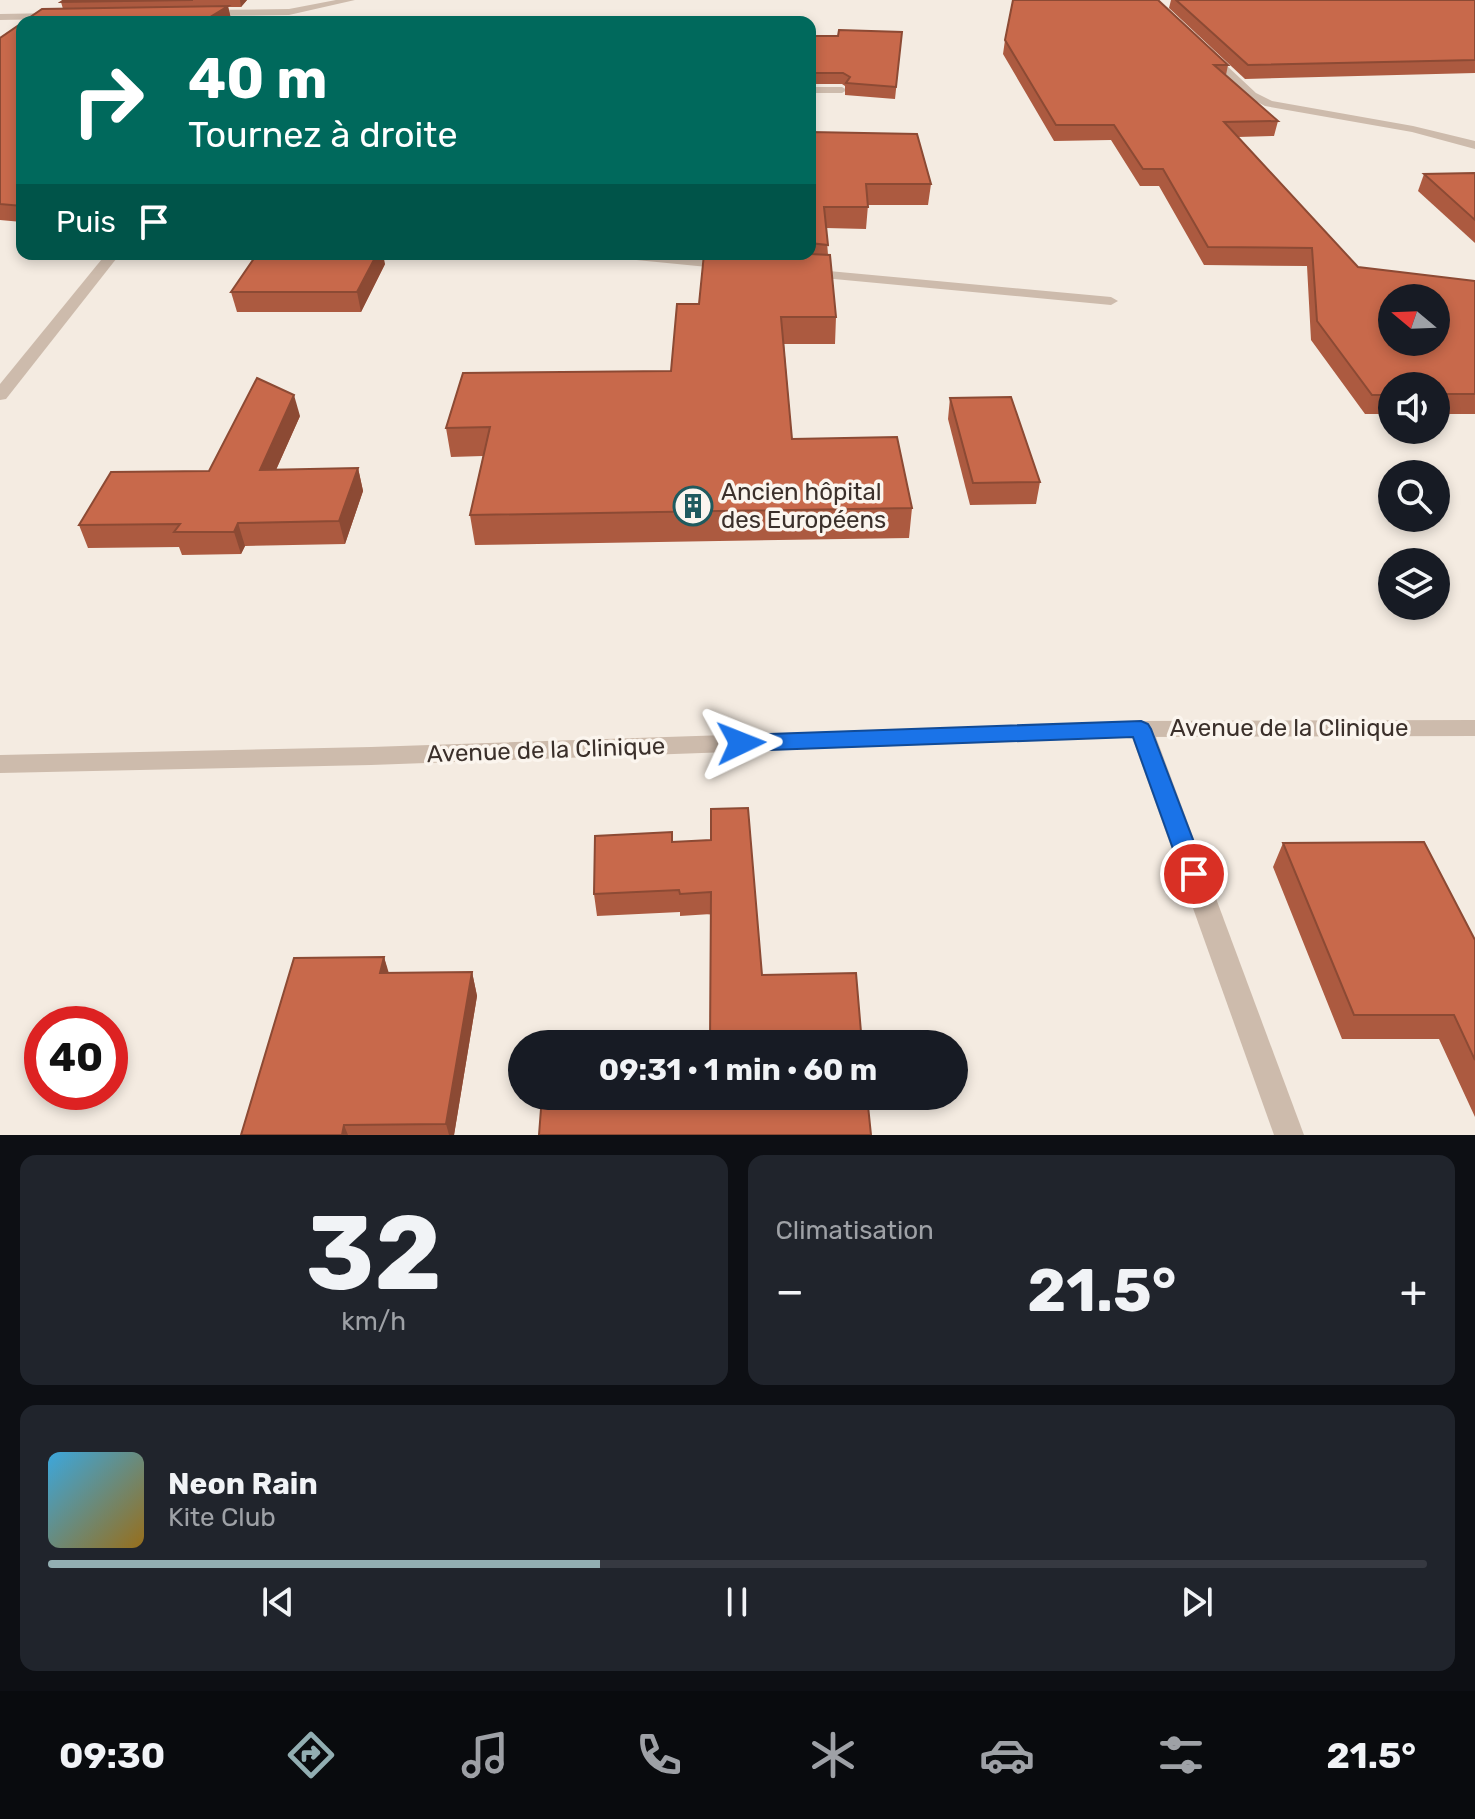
<!DOCTYPE html>
<html lang="fr">
<meta charset="utf-8">
<style>
:root{--surface:#171b24;--page:#20242c;--text:#f1f3f6;--muted:#9ea1a6;--line:#363941;--accent:#92aeb2}
body{margin:0;font-family:Rubik,sans-serif;background:var(--page);color:var(--text);height:100vh;display:flex;flex-direction:column;font-size:30px;white-space:nowrap}
*{box-sizing:border-box;margin:0}
p{font-size:26px;color:var(--muted)}
.icon{flex:none;width:44px;height:44px;fill:none;stroke:currentColor;stroke-width:2;stroke-linecap:round;stroke-linejoin:round}
.map{position:relative;height:1135px;overflow:hidden}
.drawer{display:flex;flex-direction:column;gap:20px;padding:20px;background:#0d0f14;flex:1}
.drawer>*{flex:none}
.guide{position:absolute;left:16px;top:16px;width:800px;height:244px;border-radius:16px;box-shadow:0 4px 12px #0003;background:#00695c;color:#fff;overflow:hidden}
.needle{width:52px;rotate:289deg}
.fabs{position:absolute;left:1378px;top:284px;display:grid;gap:16px}
.fabs a{display:grid;place-items:center;width:72px;height:72px;border-radius:50%;background:var(--surface);box-shadow:0 4px 12px #0003;font-size:40px}
.speed{position:absolute;left:24px;top:1006px;display:flex;gap:16px;font-size:40px;font-weight:700;text-align:center}
.speed>*{display:grid;place-content:center;width:104px;height:104px;border-radius:50%;background:var(--surface);box-shadow:0 4px 12px #0003;line-height:1}
.speed .limit{border:12px solid #d22;background:#fff;color:#111}
.pin{position:absolute;display:grid;place-items:center;width:68px;height:68px;color:#fff;margin:-34px;border:4px solid #fff;border-radius:50%;box-shadow:0 2px 8px #0007}
.me{position:absolute;width:88px;margin:-44px;rotate:88deg;stroke-linejoin:round;filter:drop-shadow(0 0 6px #0008)}
.turn{display:flex;align-items:center;gap:28px;height:168px;padding:0 40px;font-size:36px}
.turn .icon{width:104px;height:104px;stroke-width:2.5}
.turn b{display:block;font-size:56px;line-height:68px}
.then{display:flex;align-items:center;height:76px;padding:0 40px;background:#0003;gap:16px;font-size:30px}
.big{font-size:60px;font-weight:700;line-height:1.1}
.drawer .widget{flex:1;display:flex;flex-direction:column;justify-content:center;gap:12px;min-width:0;padding:0 28px;border-radius:16px;background:var(--page)}
.drawer .dial{align-items:center;gap:0}
.dial b{font-size:104px;line-height:1}
.song{display:flex;align-items:center;gap:24px}
.cover{width:96px;height:96px;border-radius:12px;background:linear-gradient(135deg,hsl(200 70% 55%),hsl(40 70% 35%))}
.played{height:8px;border-radius:4px;background:linear-gradient(90deg,var(--accent) 40%,var(--line) 40%)}
.keys{display:flex;justify-content:space-around;direction:ltr}
.heat{display:flex;justify-content:space-between;align-items:center;font-size:44px;direction:ltr}
.drawer .tiles{flex:1;display:grid;gap:20px;grid-template-columns:1fr 1fr}
.widget:last-child{grid-column:span 2}
.trip{position:absolute;left:508px;top:1030px;width:460px;height:80px;border-radius:40px;background:var(--surface);box-shadow:0 4px 12px #0003;font-weight:700;line-height:80px;text-align:center}
.menu{display:flex;height:128px;justify-content:space-around;align-items:center;background:#090b0e;color:var(--muted)}
.menu .icon{width:56px;height:56px}
.menu .active{color:var(--accent)}
.menu b{font-size:36px;color:var(--text)}
.map>svg:first-child{display:block}
.lines{fill:none;stroke-linecap:round;stroke-linejoin:round}
.minor{fill:#cdbbac;fill-rule:evenodd}
.tertiary{fill:#cdbbac;fill-rule:evenodd}
.wall{fill:#ac5a40}
.shaded-wall{fill:#8c4a34}
.building{fill:#c8694b;stroke:#8c4a34;stroke-width:2;fill-rule:evenodd}
.route{fill:#1a73e8;stroke:#114b97;stroke-width:2}
.labels{text-anchor:middle;dominant-baseline:central;stroke-width:7;stroke-linejoin:round;paint-order:stroke}
.poi-label{font-size:24px;fill:#3b302b;stroke:#fbf5ee;text-anchor:start}
.street-label{font-size:24px;fill:#3b302b;stroke:#fbf5ee}
</style>
<div class="map">
<svg width="1475" height="1135" viewBox="0 0 1475 1135">
<rect width="100%" height="100%" fill="#f4ebe1"/>
<g class="lines">
<g class="minor">
<polygon points="336,0 355,0 289,15 204,16 199,13 204,10 289,9"/>
<polygon points="0,14 56,13 61,16 56,19 0,20"/>
<polygon points="1202,50 1210,50 1256,93 1272,101 1413,126 1475,141 1475,149 1412,132 1265,106 1248,97 1202,54"/>
<polygon points="810,87 842,87 847,90 842,93 810,93"/>
<polygon points="106,254 120,254 6,399 0,400 0,384"/>
<polygon points="609,254 659,254 728,261 735,265 728,269 616,258"/>
<polygon points="807,269 1111,297 1118,301 1111,305 802,276 802,270"/>
<polygon points="1141,721 1149,723 1153,729 1304,1135 1274,1135 1129,729 1133,723"/>
</g>
<polygon class="tertiary" points="1475,720 1475,736 1141,737 371,765 0,773 0,755 371,747 1141,721"/>
</g>
<g class="wall">
<polygon points="64,0 247,0 241,7 228,7 231,19 226,22 23,22 63,9 61,2"/>
<polygon points="1171,0 1475,0 1475,73 1245,79 1169,8"/>
<polygon points="22,23 22,222 0,220 0,38"/>
<polygon points="902,32 895,99 845,95 845,86 842,84 810,84 810,36 838,36"/>
<polygon points="1005,40 1228,65 1226,75 1278,121 1274,136 1238,137 1358,267 1475,281 1475,414 1436,414 1436,386 1392,386 1392,414 1365,414 1311,340 1307,266 1204,265 1159,186 1140,186 1111,140 1054,141 1003,54"/>
<polygon points="810,132 931,184 928,205 868,205 866,229 826,228 828,255 836,317 835,344 784,344 792,439 912,508 909,538 475,545 470,515 483,456 451,457 446,428 671,371 699,304 810,254"/>
<polygon points="1475,173 1475,243 1418,191 1424,174"/>
<polygon points="385,264 361,312 237,312 231,292"/>
<polygon points="950,398 1040,482 1036,504 970,505 948,419"/>
<polygon points="300,416 276,470 358,468 363,491 345,544 245,546 241,554 182,555 179,547 88,548 79,525 209,471"/>
<polygon points="711,840 710,1044 711,914 680,916 680,912 597,916 594,894 672,842"/>
<polygon points="1283,843 1475,940 1475,1117 1439,1039 1342,1039 1273,867"/>
<polygon points="384,957 388,973 472,972 477,996 454,1135 241,1135"/>
</g>
<g class="shaded-wall">
<polygon points="240,0 247,0 241,7"/>
<polygon points="228,6 231,19 226,22 202,22"/>
<polygon points="377,254 383,254 385,264 361,312 357,292"/>
<polygon points="294,395 300,416 266,492 260,470"/>
<polygon points="358,468 363,491 345,544 339,521"/>
<polygon points="238,523 245,546 241,554 234,532"/>
<polygon points="384,957 391,980 380,973"/>
<polygon points="472,972 477,996 454,1135 449,1135 446,1124"/>
<polygon points="344,1125 348,1135 342,1135"/>
</g>
<g class="building">
<polygon points="64,0 193,0 61,2"/>
<path d="M1013 0H1158L1228 65H1214L1278 121 1224 122 1358 267 1475 281V394H1436V386H1392V395H1372L1317 321 1312 248 1208 247 1163 169H1143L1114 125H1056L1005 40ZM1392 298H1436V342H1392Z"/>
<polygon points="1176,0 1475,0 1475,60 1248,65"/>
<polygon points="228,6 202,22 23,22 42,9"/>
<polygon points="22,23 22,206 0,204 0,38"/>
<polygon points="839,30 902,32 896,87 846,83 850,77 843,73 810,73 810,36 838,36"/>
<polygon points="810,132 917,134 931,184 866,184 868,207 824,207 828,245 810,243"/>
<polygon points="1475,173 1475,220 1424,174"/>
<polygon points="257,254 377,254 357,292 231,292"/>
<polygon points="704,254 810,254 830,255 836,317 781,317 792,439 897,437 912,508 470,515 490,427 446,428 463,373 671,371 677,304 699,304"/>
<polygon points="257,378 294,395 260,470 358,468 339,521 238,523 234,532 174,532 180,524 79,525 111,472 209,471"/>
<polygon points="1011,397 1040,482 973,483 950,398"/>
<polygon points="748,808 762,975 856,973 862,1044 710,1044 711,892 680,894 679,890 594,894 595,836 672,832 672,842 711,840 711,809"/>
<polygon points="1424,842 1475,940 1475,1060 1454,1015 1354,1015 1283,843"/>
<polygon points="384,957 380,973 472,972 446,1124 344,1125 342,1135 241,1135 294,958"/>
<polygon points="542,1096 867,1096 871,1135 539,1135"/>
</g>
<polygon class="route" points="1141,721 1148,724 1151,729 1206,874 1202,881 1194,884 1185,881 1182,874 1133,737 741,751 733,749 730,743 733,738 741,735"/>
<defs>
<symbol id="building-ring" viewBox="-11 -11 22 22"><circle r="9.5" fill="#fbf5ee" stroke="#1f5a5e" stroke-width="1.5"/><path d="M-4-6H4V6H1V3H-1V6H-4ZM-2.5-4.3h1.7v1.8h-1.7ZM.8-4.3h1.7v1.8H.8ZM-2.5-1h1.7V.8h-1.7ZM.8-1h1.7V.8H.8Z" fill="#1f5a5e"/></symbol>
</defs>
<g fill-rule="evenodd">
<use href="#building-ring" x="671" y="484" width="44" height="44"/>
</g>
<g class="labels">
<g class="poi-label">
<text x="721" y="492">Ancien hôpital<tspan x="721" dy="28">des Européens</tspan></text>
</g>
<g class="street-label">
<text x="1289" y="728">Avenue de la Clinique</text>
<text transform="translate(546 750) rotate(-2)">Avenue de la Clinique</text>
</g>
</g>
</svg>
<div class="fabs">
<a><svg class="needle" viewBox="-14 -14 28 28"><path d="M0-13l5 13h-10z" fill="#e53935"/><path d="M0 13l5-13h-10z" fill="#9ea1a6"/></svg></a>
<a><svg class="icon" aria-label="sound" viewBox="0 0 24 24"><path d="M4 9h4l5-4v14l-5-4H4zM17 9q2 3 0 6"/></svg></a>
<a><svg class="icon" aria-label="search" viewBox="0 0 24 24"><circle cx="10" cy="10" r="6"/><path d="M15 15l6 6"/></svg></a>
<a><svg class="icon" aria-label="layers" viewBox="0 0 24 24"><path d="M12 4l9 5-9 5-9-5zM3 14l9 5 9-5"/></svg></a>
</div>
<div class="speed"><div class="limit">40</div></div>
<div class="pin" style="left:1194px;top:874px;background:#d93025"><svg class="icon" aria-label="arrive" viewBox="0 0 24 24"><path d="M6 21V4h12l-3 4 3 4H6"/></svg></div>
<svg class="me" style="left:741px;top:743px" viewBox="-20 -20 40 40"><path d="M0-17L14 15 0 8-14 15z" fill="#1a73e8" stroke="#fff" stroke-width="4"/></svg>
<div class="trip">09:31 · 1 min · 60 m</div>
<div class="guide">
<div class="turn"><svg class="icon" aria-label="right" viewBox="0 0 24 24"><path d="M7 20v-9h11M14 6l5 5-5 5"/></svg><div><b>40 m</b>Tournez à droite</div></div>
<div class="then">Puis<svg class="icon" aria-label="arrive" viewBox="0 0 24 24"><path d="M6 21V4h12l-3 4 3 4H6"/></svg></div>
</div>
</div>
<section class="drawer">
<div class="tiles">
<div class="widget dial"><b>32</b><p>km/h</p></div>
<div class="widget"><p>Climatisation</p>
<div class="heat"><a>−</a><b class="big">21.5°</b><a>+</a></div>
</div>
<div class="widget">
<div class="song"><i class="cover"></i><div><b>Neon Rain</b><p>Kite Club</p></div></div>
<div class="played"></div>
<div class="keys"><svg class="icon" aria-label="previous" viewBox="0 0 24 24"><path d="M18 5L8 12l10 7zM5 5v14"/></svg><svg class="icon" aria-label="pause" viewBox="0 0 24 24"><path d="M8 5v14M16 5v14"/></svg><svg class="icon" aria-label="next" viewBox="0 0 24 24"><path d="M6 5l10 7-10 7zM19 5v14"/></svg></div>
</div>
</div>
</section>
<nav class="menu">
<b>09:30</b>
<svg class="icon active" aria-label="directions" viewBox="0 0 24 24"><path d="M12 3l9 9-9 9-9-9zM9 14v-3h6M13 9l2 2-2 2"/></svg>
<svg class="icon" aria-label="music" viewBox="0 0 24 24"><path d="M9 18V5l10-2v13"/><circle cx="6" cy="18" r="3"/><circle cx="16" cy="16" r="3"/></svg>
<svg class="icon" aria-label="phone" viewBox="0 0 24 24"><path d="M5 4h4l2 5-3 2q2 4 5 5l2-3 5 2v4C11 20 4 13 5 4z"/></svg>
<svg class="icon" aria-label="climate" viewBox="0 0 24 24"><path d="M12 3v18M4 7l16 10M4 17L20 7"/></svg>
<svg class="icon" aria-label="car" viewBox="0 0 24 24"><path d="M5 17H2v-5l4-1 3-4h7l3 4 3 1v5h-3M9 17h6M6 11h13"/><circle cx="7" cy="17" r="2"/><circle cx="17" cy="17" r="2"/></svg>
<svg class="icon" aria-label="filters" viewBox="0 0 24 24"><path d="M4 7h16M4 17h16"/><circle cx="9" cy="7" r="2"/><circle cx="15" cy="17" r="2"/></svg>
<b>21.5°</b>
</nav>
